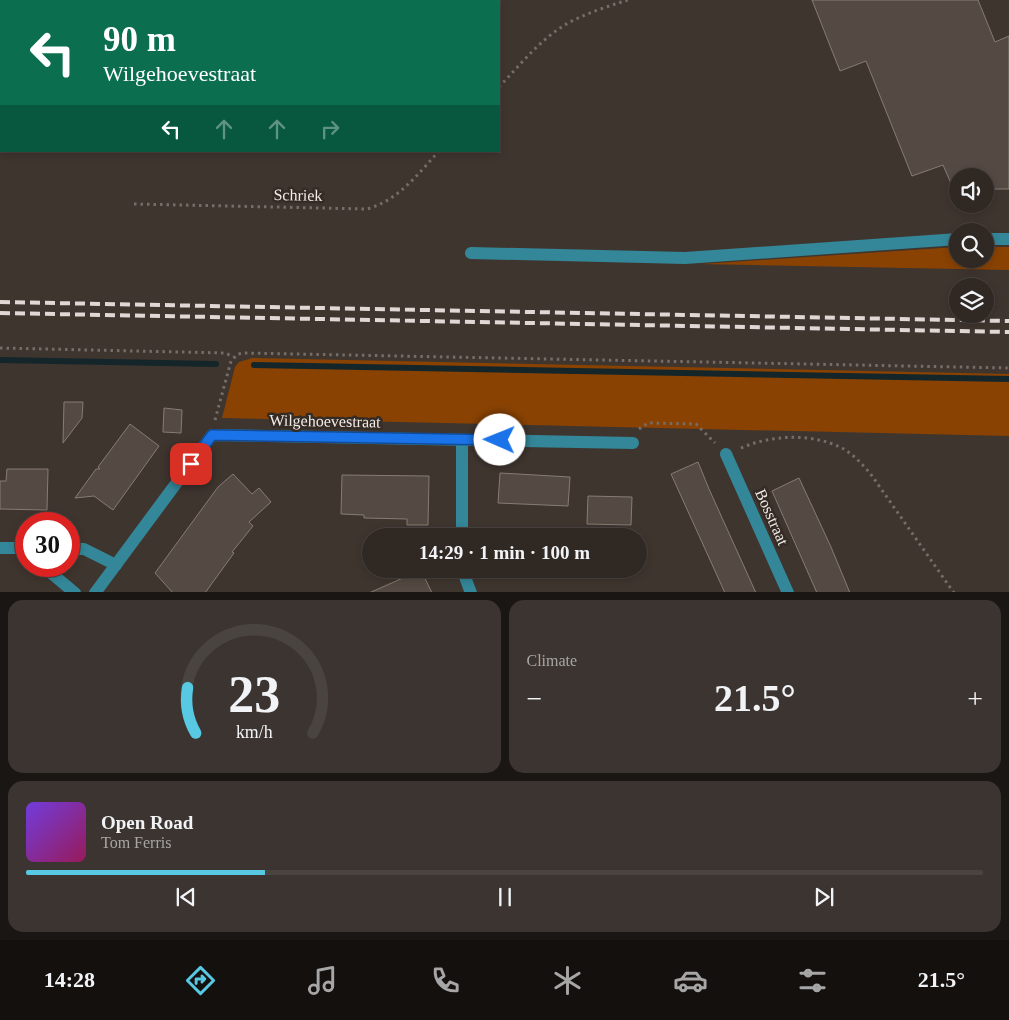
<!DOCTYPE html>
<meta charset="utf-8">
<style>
:root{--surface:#2f2823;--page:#3b3430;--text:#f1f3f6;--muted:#a7a6a6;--line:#4a4441;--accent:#57c9e2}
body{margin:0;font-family:"Times New Roman",serif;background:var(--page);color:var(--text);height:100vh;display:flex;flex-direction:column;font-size:19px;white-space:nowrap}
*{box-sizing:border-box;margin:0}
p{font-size:16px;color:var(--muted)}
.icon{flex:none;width:28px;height:28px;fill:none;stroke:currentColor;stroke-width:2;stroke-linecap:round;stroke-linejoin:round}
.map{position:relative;height:592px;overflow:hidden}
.sheet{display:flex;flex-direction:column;gap:8px;padding:8px;background:#1a1613;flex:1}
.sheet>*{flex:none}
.top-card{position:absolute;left:0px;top:0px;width:500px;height:152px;box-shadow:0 2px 8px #0003,0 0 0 1px var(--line);background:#0b6e4f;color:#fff;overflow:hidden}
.tools{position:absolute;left:949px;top:168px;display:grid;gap:10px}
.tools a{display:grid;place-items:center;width:45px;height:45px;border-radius:50%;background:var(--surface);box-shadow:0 2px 8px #0003,0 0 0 1px var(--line);font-size:25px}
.speed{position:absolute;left:15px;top:512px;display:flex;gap:10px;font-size:25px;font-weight:700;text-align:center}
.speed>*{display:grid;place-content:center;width:65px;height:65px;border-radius:50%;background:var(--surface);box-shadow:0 2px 8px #0003,0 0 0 1px var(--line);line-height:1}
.speed .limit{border:8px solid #d22;background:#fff;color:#111}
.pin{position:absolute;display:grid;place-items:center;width:42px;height:42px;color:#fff;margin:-21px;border-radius:10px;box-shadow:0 2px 8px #0006}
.me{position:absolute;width:55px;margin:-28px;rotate:271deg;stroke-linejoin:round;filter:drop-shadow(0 0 4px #0008)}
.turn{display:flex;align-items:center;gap:18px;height:105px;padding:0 20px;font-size:22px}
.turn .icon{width:65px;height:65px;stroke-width:2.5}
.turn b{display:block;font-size:35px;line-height:42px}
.lanes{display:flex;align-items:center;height:48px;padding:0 20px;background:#0003;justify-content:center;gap:25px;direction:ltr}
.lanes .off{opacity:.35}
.big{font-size:38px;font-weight:700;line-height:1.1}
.sheet .card{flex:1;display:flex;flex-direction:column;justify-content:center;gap:8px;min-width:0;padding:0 18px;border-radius:15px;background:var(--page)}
.sheet .dial{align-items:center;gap:0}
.dial svg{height:130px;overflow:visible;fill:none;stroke:var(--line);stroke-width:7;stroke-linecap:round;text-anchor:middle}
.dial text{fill:var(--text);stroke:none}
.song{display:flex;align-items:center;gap:15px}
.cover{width:60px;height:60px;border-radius:8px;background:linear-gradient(135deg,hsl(260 70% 55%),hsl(330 70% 35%))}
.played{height:5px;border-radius:2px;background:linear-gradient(90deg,var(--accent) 25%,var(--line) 25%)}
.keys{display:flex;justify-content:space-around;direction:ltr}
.heat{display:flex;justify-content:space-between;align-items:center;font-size:28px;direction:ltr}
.sheet .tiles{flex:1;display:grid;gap:8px;grid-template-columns:1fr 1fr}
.card:last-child{grid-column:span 2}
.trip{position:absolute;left:362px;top:528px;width:285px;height:50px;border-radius:25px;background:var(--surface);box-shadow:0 2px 8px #0003,0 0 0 1px var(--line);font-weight:700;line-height:50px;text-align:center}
.tabs{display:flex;height:80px;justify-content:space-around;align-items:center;background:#13100e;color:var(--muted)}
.tabs .icon{width:35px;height:35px}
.tabs .selected{color:var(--accent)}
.tabs b{font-size:22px;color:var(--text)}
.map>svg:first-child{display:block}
.green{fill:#894202}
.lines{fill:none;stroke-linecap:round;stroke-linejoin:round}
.stream{stroke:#14262a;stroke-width:6}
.building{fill:#544a43;stroke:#877c75}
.path{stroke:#766d68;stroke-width:3;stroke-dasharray:2.5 4;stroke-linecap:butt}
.minor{stroke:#338799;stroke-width:12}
.rail{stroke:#dfd8d4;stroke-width:4;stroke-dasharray:10 5;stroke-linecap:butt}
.route-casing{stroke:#114b97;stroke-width:12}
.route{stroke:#1a73e8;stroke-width:9}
.labels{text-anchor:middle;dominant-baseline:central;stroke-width:5;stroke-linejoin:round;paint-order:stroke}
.street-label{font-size:16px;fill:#f1ebe7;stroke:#352b25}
</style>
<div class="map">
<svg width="1009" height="593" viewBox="0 0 1009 593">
<rect width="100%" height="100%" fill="#3f352f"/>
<g class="green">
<polygon points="957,247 958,259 985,259 985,247 1009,247 1009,270 701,264"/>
<polygon points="252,358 1009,374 1009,436 222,418 235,367 239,362"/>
</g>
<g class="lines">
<g class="stream">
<polyline points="0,360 216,364"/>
<polyline points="254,365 1009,379"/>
</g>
</g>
<g class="building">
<polygon points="812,0 978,0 995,42 1009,36 1009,189 985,189 985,176 958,176 958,189 953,188 943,165 912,176 866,61 840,71"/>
<polygon points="64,402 83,402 82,418 63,443"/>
<polygon points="164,408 182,410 181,433 163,432"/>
<polygon points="130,424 159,446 113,510 94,496 75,498 96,469 100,469 98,467"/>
<polygon points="698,462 709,489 756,593 725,593 691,518 671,474"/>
<polygon points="7,469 48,469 47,510 0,509 0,481 6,481"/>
<polygon points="500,473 570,477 568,506 498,503"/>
<polygon points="233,474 252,494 259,488 271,502 249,522 253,526 232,552 234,553 205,593 173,593 155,573 218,487"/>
<polygon points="342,475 429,476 428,525 407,525 407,519 364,518 364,515 341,514"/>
<polygon points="799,478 831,547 850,593 817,593 772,491"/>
<polygon points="588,496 632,497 631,525 587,524"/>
<polygon points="421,570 432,593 369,593"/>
</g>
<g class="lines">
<g class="path">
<path d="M499 87C519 66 538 42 563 26 583 14 606 7 628 0"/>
<path d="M134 204 367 209C399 200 418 174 439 151"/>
<polyline points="0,348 225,353 234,357"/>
<polyline points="215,420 231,361 238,354 244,353 1009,368"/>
<polyline points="639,429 648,423 696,424 715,443"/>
<path d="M741 448C771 435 810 433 840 447 852 453 861 463 870 473L954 593"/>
</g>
<g class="minor">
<polyline points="985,239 1009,239"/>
<polyline points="471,253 685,258 958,239"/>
<polyline points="726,454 788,593"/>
<polyline points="462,536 462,440"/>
<polyline points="0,548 26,548"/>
<polyline points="69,549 84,549 116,565"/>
<polyline points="51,566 51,573 75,593"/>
<polyline points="462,569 471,593"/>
<polyline points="95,593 212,435 633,443"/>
</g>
<g class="rail">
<polyline points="0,302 1009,321"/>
<polyline points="0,313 1009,332"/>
</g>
</g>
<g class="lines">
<defs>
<polyline id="route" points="191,464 212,435 500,440"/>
</defs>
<use href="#route" class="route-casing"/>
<use href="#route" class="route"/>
</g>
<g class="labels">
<g class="street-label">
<text transform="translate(298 195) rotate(1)">Schriek</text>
<text transform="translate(325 421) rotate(1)">Wilgehoevestraat</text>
<text transform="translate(772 517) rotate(66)">Bosstraat</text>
</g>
</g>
</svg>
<div class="tools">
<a><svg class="icon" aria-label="sound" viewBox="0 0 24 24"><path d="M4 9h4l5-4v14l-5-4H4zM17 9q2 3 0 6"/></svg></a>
<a><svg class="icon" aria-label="search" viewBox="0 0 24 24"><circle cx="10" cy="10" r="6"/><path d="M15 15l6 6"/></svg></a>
<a><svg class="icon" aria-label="layers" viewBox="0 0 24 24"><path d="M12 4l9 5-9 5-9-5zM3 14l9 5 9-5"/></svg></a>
</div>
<div class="speed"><div class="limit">30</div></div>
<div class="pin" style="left:191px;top:464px;background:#d93025"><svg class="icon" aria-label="arrive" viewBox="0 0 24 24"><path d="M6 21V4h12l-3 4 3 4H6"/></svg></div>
<svg class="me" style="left:500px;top:440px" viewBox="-20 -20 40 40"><circle r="19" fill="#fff"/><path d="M0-13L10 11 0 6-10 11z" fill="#1a73e8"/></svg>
<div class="trip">14:29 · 1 min · 100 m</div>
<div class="top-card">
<div class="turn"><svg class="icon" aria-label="left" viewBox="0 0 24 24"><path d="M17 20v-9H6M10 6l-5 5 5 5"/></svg><div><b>90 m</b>Wilgehoevestraat</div></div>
<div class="lanes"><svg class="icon" aria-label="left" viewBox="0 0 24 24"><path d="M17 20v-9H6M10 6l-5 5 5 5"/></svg><svg class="icon off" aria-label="ahead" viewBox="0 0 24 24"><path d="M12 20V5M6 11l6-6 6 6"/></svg><svg class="icon off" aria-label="ahead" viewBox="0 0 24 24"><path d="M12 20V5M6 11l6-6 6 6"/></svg><svg class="icon off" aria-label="right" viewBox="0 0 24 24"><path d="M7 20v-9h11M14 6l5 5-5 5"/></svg></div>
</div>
</div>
<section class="sheet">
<div class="tiles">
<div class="card dial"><svg viewBox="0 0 100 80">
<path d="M14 69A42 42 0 1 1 86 69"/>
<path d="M14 69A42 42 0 0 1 9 41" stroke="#57c9e2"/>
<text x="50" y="56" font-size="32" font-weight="700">23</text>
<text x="50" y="72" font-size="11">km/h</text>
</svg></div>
<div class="card"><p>Climate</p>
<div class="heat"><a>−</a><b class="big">21.5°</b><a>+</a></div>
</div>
<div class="card">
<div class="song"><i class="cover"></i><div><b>Open Road</b><p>Tom Ferris</p></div></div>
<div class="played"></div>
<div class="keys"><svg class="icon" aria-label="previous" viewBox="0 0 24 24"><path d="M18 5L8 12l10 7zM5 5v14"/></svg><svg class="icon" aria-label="pause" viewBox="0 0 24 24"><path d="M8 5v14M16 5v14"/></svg><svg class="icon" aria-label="next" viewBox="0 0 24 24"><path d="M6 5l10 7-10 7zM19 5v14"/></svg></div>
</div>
</div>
</section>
<nav class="tabs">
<b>14:28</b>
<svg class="icon selected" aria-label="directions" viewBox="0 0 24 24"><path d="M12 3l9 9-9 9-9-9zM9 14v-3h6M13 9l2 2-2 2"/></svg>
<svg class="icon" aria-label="music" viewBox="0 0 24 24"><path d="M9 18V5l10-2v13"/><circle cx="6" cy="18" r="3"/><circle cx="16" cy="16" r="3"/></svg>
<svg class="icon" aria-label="phone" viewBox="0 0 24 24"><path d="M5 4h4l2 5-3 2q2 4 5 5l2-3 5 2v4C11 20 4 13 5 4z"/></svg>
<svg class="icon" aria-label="climate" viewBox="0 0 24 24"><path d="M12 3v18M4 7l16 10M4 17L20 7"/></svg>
<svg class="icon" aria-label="car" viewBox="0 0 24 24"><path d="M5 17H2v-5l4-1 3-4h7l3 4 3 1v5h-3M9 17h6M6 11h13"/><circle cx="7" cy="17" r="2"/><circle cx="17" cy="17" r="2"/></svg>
<svg class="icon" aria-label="filters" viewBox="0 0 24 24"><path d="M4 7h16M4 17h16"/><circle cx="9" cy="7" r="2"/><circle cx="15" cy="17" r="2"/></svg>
<b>21.5°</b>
</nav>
